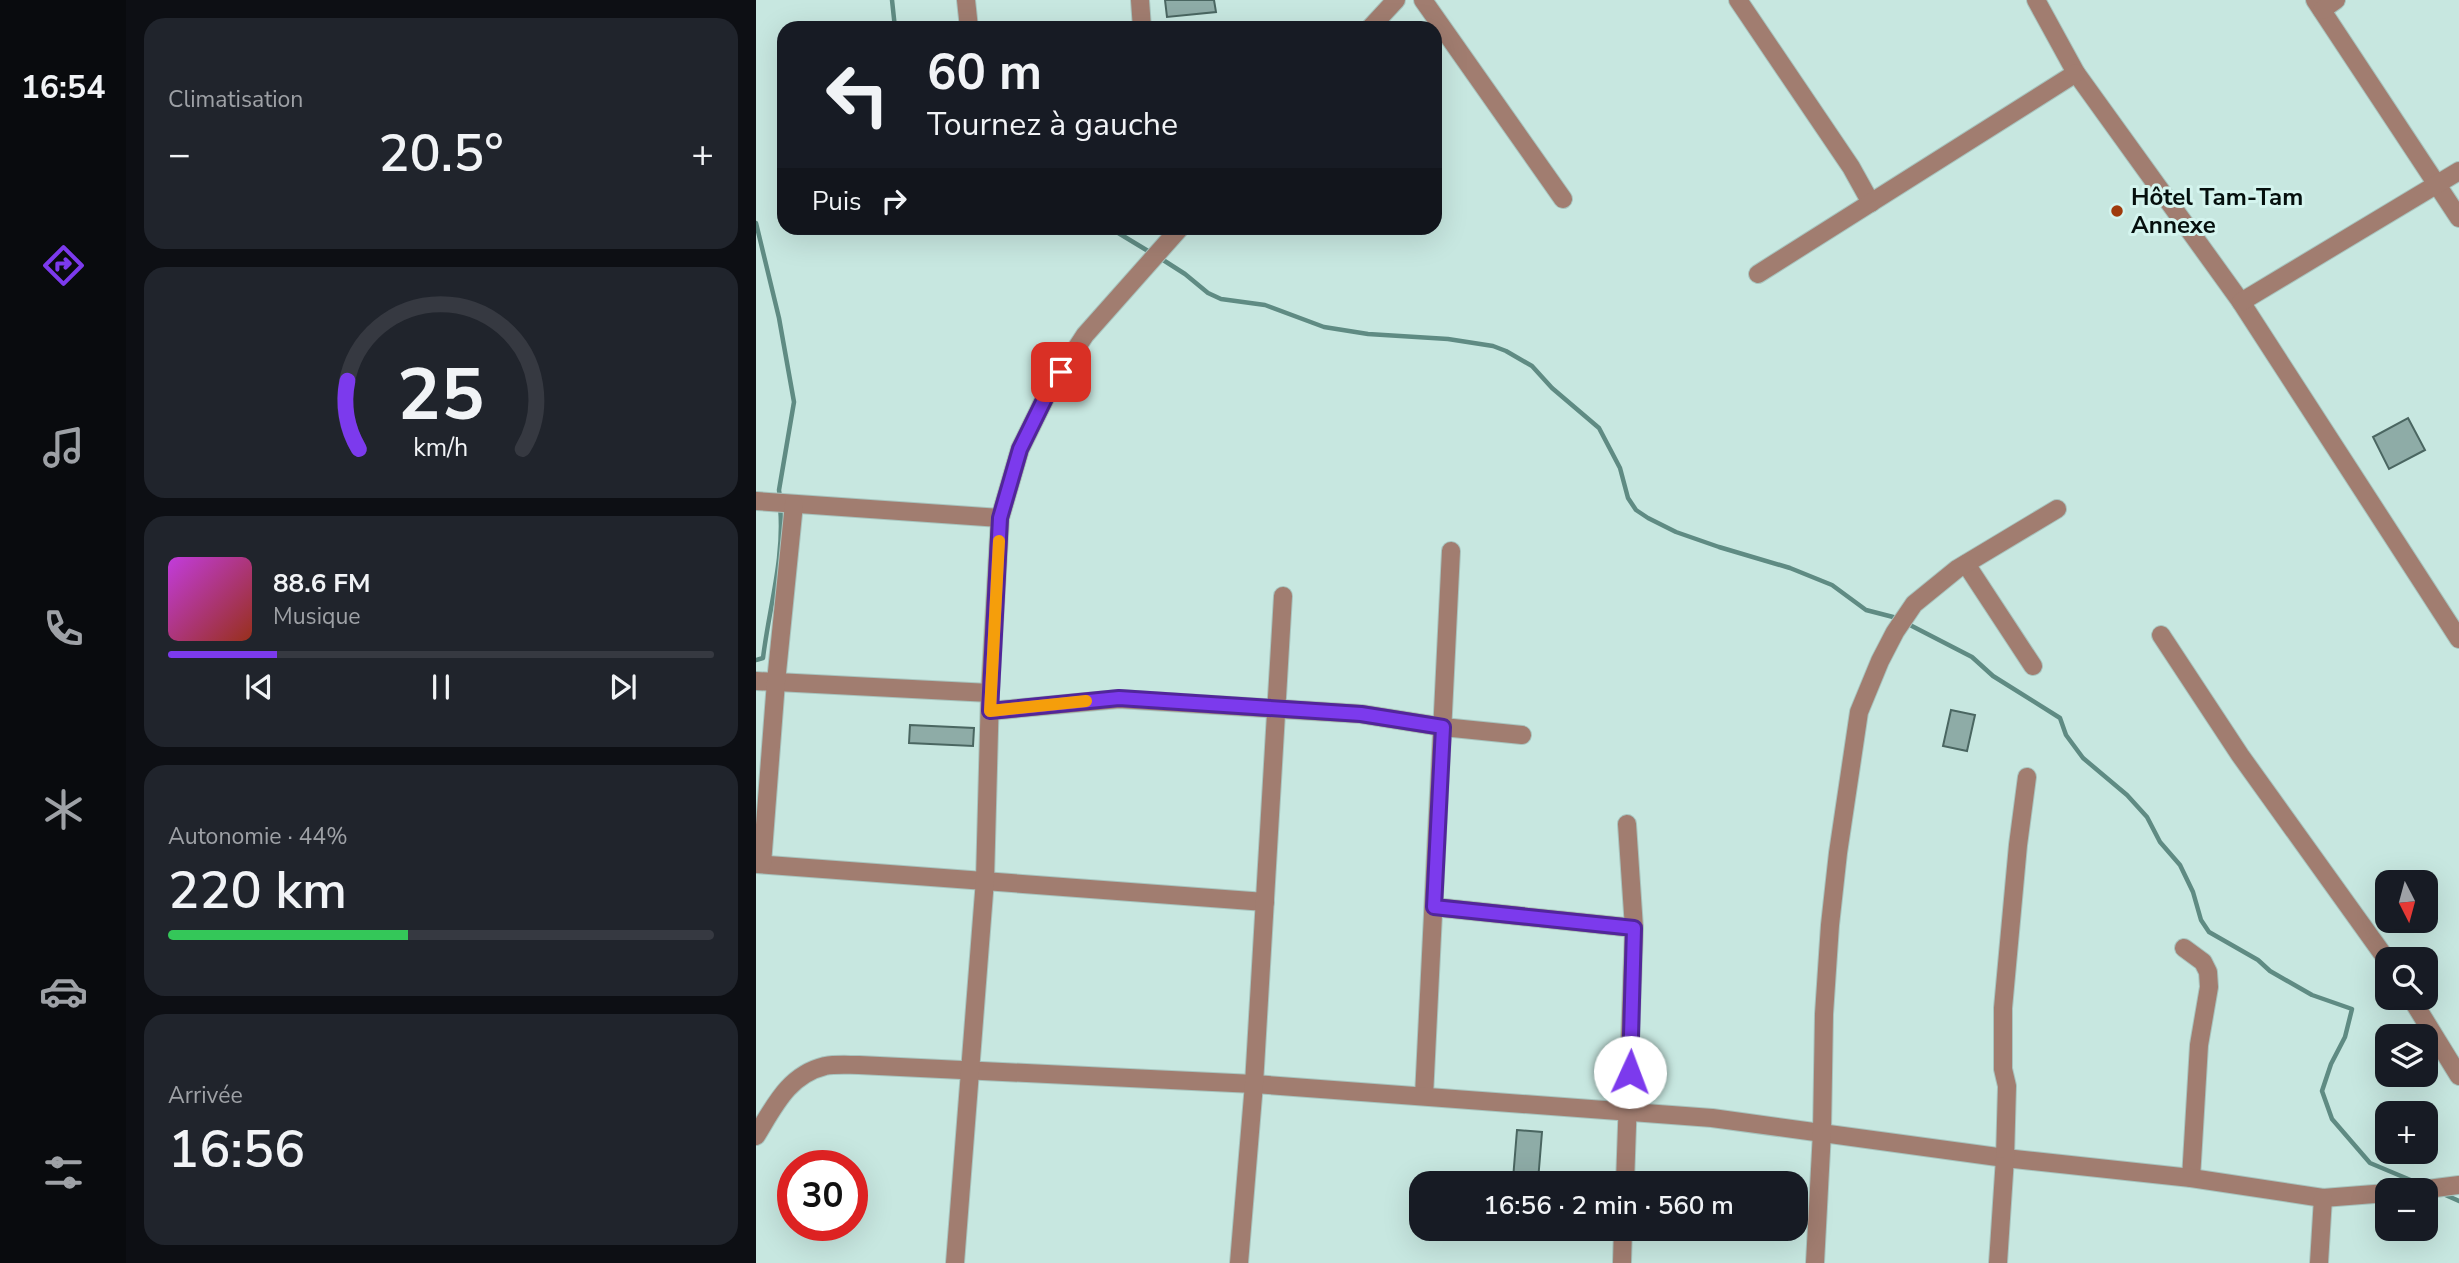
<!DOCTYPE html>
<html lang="fr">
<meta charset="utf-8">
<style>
:root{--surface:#171b24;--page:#20242c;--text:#f1f3f6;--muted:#9ea1a6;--line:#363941;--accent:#7c3aed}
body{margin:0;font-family:"Nunito Sans",sans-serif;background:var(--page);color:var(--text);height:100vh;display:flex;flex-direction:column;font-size:26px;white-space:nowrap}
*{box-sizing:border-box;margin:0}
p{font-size:23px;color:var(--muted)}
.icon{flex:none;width:38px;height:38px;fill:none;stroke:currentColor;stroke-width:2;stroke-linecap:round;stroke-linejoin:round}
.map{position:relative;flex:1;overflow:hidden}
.details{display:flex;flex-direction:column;gap:18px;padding:18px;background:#0d0f14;width:630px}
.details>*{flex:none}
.hud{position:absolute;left:21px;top:21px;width:665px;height:214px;border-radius:21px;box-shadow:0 7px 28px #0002;background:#171b24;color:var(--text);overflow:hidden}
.needle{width:46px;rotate:174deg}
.fabs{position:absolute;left:1619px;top:870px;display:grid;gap:14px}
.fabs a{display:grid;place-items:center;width:63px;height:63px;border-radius:14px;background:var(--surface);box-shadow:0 7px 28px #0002;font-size:35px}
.speed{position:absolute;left:21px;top:1150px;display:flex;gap:14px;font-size:35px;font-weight:700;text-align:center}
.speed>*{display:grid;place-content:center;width:91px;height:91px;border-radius:50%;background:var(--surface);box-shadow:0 7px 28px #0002;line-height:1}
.speed .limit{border:10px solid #d22;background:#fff;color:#111}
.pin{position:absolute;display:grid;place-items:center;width:60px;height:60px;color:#fff;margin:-30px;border-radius:14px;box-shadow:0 4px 10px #0006}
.me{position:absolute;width:77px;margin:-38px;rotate:2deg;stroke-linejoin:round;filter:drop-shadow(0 0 5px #0008)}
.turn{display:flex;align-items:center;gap:24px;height:147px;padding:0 35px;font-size:32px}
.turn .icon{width:91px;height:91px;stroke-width:2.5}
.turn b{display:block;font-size:49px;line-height:60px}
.then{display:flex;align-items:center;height:66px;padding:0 35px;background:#0003;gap:14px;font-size:26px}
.big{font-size:52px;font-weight:600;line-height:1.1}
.details .tile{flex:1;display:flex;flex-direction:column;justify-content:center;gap:10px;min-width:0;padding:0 24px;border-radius:21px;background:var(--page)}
.details .dial{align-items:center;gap:0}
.dial svg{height:182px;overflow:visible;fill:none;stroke:var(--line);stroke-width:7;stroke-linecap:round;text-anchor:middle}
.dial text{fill:var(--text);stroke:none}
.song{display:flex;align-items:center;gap:21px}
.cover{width:84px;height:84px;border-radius:10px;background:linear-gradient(135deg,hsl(290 70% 55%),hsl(10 70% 35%))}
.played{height:7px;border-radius:4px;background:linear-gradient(90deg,var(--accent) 20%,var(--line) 20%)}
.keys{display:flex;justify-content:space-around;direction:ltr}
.heat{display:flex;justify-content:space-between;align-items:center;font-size:38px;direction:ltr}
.charge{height:10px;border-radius:5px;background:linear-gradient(90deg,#34c759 44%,var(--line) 0)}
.trip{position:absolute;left:653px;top:1171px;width:399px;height:70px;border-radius:21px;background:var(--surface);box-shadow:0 7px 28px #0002;font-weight:600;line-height:70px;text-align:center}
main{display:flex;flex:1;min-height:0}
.tab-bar{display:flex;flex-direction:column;width:126px;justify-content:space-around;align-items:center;background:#090b0e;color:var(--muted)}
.tab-bar .icon{width:49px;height:49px}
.tab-bar .active{color:var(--accent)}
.tab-bar b{font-size:32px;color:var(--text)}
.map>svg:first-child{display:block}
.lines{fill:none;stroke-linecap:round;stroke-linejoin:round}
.stream{stroke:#5f8b83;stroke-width:4.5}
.building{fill:#8eaca7;stroke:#4a6661;stroke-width:2}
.minor-casing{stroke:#a8c4be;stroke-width:20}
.minor{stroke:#a17d70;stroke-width:18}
.route-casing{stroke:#51269a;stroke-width:18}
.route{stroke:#7c3aed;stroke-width:12}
.slow{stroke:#f59e0b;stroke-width:12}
.poi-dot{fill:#9f3a0c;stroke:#d4f4ee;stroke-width:2.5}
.labels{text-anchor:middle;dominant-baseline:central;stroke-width:6;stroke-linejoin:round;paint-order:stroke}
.poi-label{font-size:24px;font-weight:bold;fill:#050f0d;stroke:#d4f4ee;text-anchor:start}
</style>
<main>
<nav class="tab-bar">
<b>16:54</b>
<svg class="icon active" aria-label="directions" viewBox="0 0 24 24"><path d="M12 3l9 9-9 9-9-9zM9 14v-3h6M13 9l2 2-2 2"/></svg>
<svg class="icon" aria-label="music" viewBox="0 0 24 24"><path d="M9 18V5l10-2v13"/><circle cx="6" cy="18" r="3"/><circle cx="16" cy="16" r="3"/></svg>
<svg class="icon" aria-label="phone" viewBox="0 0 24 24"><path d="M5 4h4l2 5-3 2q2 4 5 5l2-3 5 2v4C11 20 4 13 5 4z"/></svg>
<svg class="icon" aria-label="climate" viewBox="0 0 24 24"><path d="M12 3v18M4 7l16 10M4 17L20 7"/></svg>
<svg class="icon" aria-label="car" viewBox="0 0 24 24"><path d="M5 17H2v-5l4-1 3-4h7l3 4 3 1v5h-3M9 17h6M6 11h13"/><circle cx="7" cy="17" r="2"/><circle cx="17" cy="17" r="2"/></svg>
<svg class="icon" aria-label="filters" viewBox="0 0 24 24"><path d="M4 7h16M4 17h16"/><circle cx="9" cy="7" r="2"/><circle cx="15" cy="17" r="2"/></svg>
</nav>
<section class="details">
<div class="tile"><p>Climatisation</p>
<div class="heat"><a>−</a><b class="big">20.5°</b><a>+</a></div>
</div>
<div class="tile dial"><svg viewBox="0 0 100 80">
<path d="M14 69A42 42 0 1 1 86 69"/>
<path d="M14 69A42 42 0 0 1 9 39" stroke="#7c3aed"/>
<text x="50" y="56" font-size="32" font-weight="700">25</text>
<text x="50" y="72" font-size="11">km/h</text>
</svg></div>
<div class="tile">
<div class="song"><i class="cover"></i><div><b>88.6 FM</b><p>Musique</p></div></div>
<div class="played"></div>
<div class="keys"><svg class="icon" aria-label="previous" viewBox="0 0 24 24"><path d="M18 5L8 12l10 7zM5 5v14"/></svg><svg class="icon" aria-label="pause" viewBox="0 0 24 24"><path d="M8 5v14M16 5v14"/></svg><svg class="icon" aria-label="next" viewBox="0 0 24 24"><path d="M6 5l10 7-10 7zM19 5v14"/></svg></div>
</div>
<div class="tile"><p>Autonomie · 44%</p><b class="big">220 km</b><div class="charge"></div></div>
<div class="tile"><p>Arrivée</p><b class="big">16:56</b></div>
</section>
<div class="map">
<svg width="1703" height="1263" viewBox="0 0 1703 1263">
<rect width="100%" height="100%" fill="#c7e7e0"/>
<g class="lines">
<g class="stream">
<polyline points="136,0 139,28"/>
<polyline points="0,223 23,318 38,402 23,490 24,498"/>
<polyline points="354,228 397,254"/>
<polyline points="404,258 429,274 452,293 465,299 509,305 568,327 612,334 692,339 737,346 750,351 776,366 796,388 843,428 864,468 872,498 880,510 892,518 920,532 963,547 1034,568 1076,585 1110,610 1141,618"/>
<polyline points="1152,624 1216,657 1237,676 1304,718 1310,735 1327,758 1371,795 1391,817 1404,842 1424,865 1437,892 1445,920 1453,932 1502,960 1514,971 1556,995 1596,1009 1589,1037 1575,1064 1566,1091 1576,1119 1614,1163 1664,1184"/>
<path d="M0 660 7 658C13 608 29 557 24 506"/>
<polyline points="1685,1193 1703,1201"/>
</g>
</g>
<g class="building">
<polygon points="409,0 458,0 460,12 411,17"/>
<polygon points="1652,418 1669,450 1633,469 1617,437"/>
<polygon points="1195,710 1219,715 1211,751 1187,746"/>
<polygon points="154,725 218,728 217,746 153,743"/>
<polygon points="761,1130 786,1132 782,1181 757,1179"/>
</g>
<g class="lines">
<defs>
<g id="minor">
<polyline points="210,0 213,28"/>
<polyline points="384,0 386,28"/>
<polyline points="667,0 807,199"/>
<polyline points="982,0 1095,167 1115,203"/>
<polyline points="1280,0 1320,73 1485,302 1703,639"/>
<polyline points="1559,0 1703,218"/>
<polyline points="1566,10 1580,0"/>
<polyline points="614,28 640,0"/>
<polyline points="1002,274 1320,73"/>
<polyline points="1485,302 1703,171"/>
<polyline points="0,501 244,518"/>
<polyline points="1210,564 1277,666"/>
<polyline points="1405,635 1484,755 1631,960"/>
<polyline points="0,681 234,693"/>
<polyline points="234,711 363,699 605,714 687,727 766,735"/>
<polyline points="0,864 509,902"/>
<polyline points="6,864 20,682 38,504"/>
<polyline points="678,907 878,928"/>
<polyline points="1428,948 1447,962 1452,972 1453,987 1443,1045 1435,1178"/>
<polyline points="1655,998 1703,1076"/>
<polyline points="668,1096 695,551"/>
<path d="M0 1136C18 1107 32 1075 69 1066 80 1064 92 1065 103 1065L498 1084 956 1118 1249 1158 1435 1178 1567 1198 1631 1193"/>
<polyline points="869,1183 878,928 871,824"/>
<polyline points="1664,1190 1703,1185"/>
<polyline points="199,1263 229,880 234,693 244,518 264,449 293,390 329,335 424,228"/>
<polyline points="483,1263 498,1084 527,596"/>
<polyline points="866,1263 867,1228"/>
<polyline points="1059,1263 1066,1132 1068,1014 1074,925 1082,853 1103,712 1124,661 1139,632 1158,604 1201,569 1301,509"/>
<polyline points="1242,1263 1249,1158 1251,1086 1247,1069 1247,1008 1262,845 1271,777"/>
<polyline points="1563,1263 1567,1198"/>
</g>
</defs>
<use href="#minor" class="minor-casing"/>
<use href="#minor" class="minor"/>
</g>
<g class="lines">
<defs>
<polyline id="route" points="305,372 293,390 264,449 244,518 234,711 363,698 605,714 687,727 678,907 878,928 874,1072"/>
</defs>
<use href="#route" class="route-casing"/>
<use href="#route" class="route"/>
<polyline class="slow" points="243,541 234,711 330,701"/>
</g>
<circle class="poi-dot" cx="1361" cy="211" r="7"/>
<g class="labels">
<g class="poi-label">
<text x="1375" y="197">Hôtel Tam-Tam<tspan x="1375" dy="28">Annexe</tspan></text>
</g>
</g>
</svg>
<div class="fabs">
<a><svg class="needle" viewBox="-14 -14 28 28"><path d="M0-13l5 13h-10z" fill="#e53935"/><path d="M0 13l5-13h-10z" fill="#9ea1a6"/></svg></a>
<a><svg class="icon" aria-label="search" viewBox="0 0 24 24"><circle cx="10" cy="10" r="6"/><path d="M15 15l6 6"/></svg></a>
<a><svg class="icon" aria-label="layers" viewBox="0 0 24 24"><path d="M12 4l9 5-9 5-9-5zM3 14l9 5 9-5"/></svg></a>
<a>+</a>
<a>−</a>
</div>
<div class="speed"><div class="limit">30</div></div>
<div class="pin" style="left:305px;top:372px;background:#d93025"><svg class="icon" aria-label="arrive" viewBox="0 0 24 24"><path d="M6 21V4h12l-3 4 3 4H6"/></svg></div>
<svg class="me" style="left:874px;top:1072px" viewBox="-20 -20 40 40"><circle r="19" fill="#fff"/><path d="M0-13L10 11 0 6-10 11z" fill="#7c3aed"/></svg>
<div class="trip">16:56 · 2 min · 560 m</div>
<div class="hud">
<div class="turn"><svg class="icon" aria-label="left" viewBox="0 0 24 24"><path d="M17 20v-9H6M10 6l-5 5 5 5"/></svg><div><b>60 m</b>Tournez à gauche</div></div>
<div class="then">Puis<svg class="icon" aria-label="right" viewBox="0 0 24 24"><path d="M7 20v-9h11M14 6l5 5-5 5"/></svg></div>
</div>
</div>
</main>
